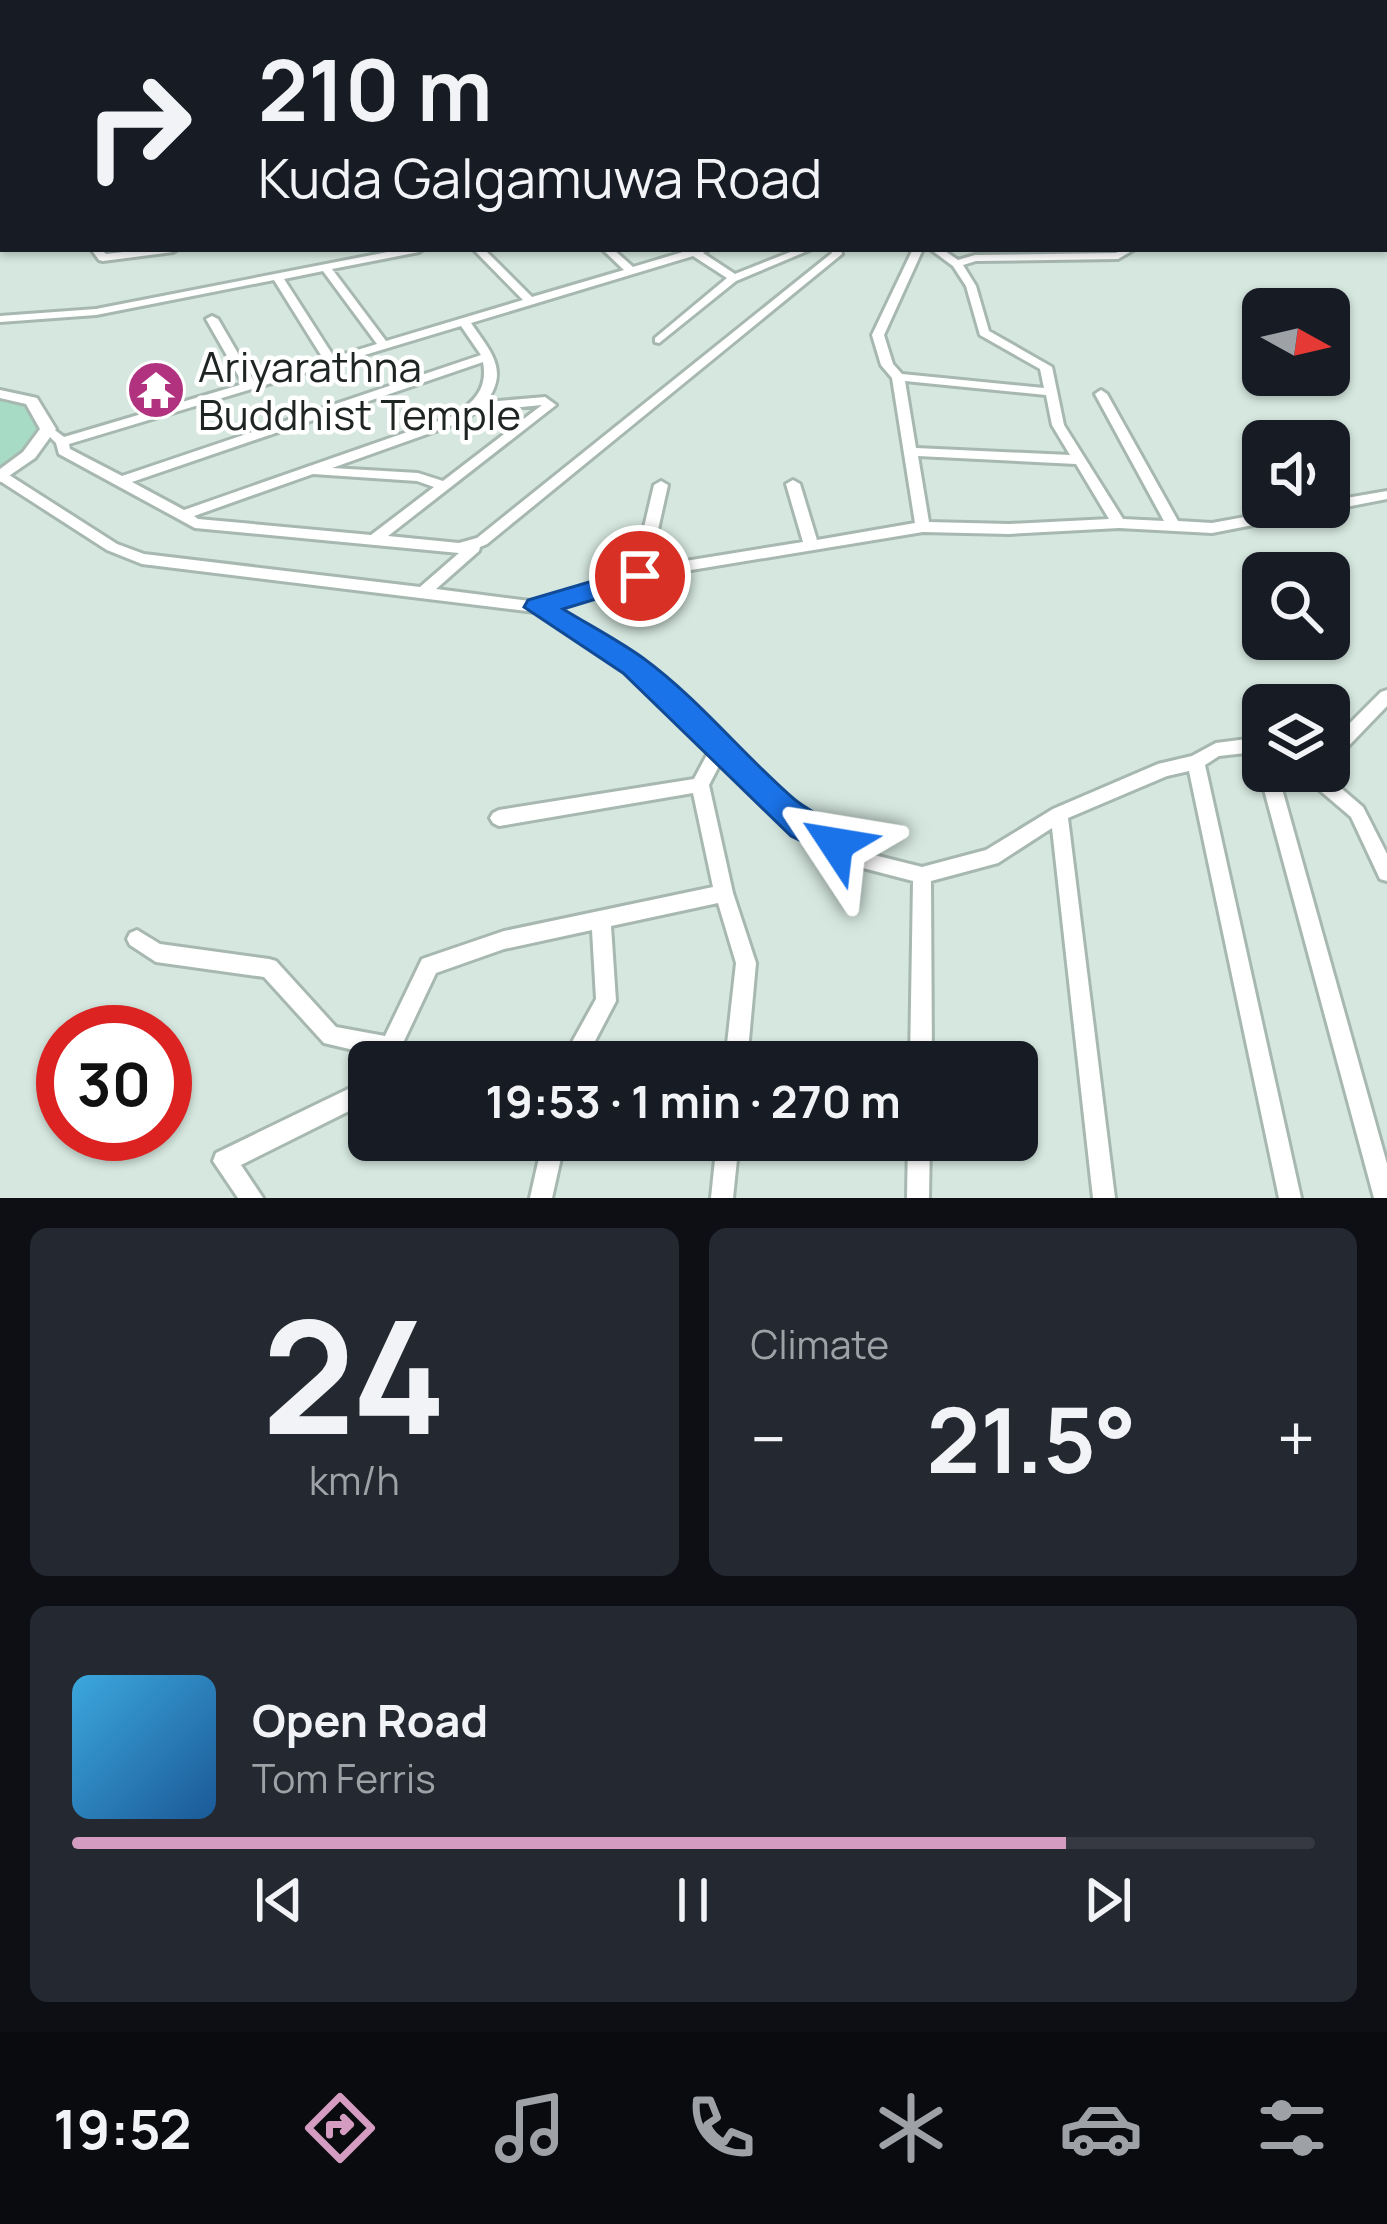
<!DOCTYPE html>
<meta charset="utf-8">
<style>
:root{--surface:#171b24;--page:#242831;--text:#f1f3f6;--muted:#9ea1a6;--line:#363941;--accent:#d49cc0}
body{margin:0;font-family:Manrope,sans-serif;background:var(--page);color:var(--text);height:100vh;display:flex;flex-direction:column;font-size:45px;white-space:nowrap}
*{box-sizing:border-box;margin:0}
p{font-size:39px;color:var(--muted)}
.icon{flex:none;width:66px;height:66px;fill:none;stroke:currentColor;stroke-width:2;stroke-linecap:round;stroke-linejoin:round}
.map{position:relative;height:1198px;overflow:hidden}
.side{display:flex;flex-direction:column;gap:30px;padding:30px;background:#0d0f14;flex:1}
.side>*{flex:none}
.hud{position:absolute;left:0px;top:0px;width:1389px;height:252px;box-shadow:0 3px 9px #0004;background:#171b24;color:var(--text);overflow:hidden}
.needle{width:78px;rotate:98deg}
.fabs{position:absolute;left:1242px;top:288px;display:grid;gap:24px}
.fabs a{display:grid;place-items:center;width:108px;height:108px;border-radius:18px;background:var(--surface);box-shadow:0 3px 9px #0004;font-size:60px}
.speed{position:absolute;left:36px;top:1005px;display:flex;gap:24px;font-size:60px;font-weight:700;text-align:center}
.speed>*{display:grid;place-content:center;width:156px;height:156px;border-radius:50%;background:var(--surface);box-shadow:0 3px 9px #0004;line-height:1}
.speed .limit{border:18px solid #d22;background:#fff;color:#111}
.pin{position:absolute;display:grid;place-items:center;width:102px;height:102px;color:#fff;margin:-51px;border:6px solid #fff;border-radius:50%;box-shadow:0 3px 12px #0007}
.me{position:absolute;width:132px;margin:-66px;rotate:303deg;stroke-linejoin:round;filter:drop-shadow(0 0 9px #0008)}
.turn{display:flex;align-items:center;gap:42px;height:252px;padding:0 60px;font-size:54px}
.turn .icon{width:156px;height:156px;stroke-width:2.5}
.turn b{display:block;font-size:84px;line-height:102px}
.big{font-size:90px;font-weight:700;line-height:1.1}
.side .widget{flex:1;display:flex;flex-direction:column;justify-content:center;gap:18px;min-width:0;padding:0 42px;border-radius:18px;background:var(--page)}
.side .dial{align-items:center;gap:0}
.dial b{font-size:156px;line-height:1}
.song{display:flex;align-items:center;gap:36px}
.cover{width:144px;height:144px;border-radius:18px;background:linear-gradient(135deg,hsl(200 70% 55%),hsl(210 70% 35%))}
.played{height:12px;border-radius:6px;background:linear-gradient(90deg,var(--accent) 80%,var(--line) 80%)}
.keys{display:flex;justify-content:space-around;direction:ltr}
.heat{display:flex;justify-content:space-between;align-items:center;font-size:66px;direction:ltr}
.side .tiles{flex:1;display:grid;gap:30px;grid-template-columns:1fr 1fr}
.widget:last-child{grid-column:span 2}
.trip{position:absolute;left:348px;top:1041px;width:690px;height:120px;border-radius:18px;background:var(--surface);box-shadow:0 3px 9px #0004;font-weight:700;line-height:120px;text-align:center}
.dock{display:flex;height:192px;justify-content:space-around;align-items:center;background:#090b0e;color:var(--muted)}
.dock .icon{width:84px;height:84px}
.dock .on{color:var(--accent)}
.dock b{font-size:54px;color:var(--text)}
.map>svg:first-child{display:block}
.green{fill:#a8dbc5}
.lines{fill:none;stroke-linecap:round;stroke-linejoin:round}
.minor-casing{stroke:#a7b8b0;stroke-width:6}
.major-casing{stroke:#a7b8b0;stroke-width:6}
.minor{fill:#fff;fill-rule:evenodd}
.major{fill:#fff;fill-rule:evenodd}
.route{fill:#1a73e8;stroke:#114b97;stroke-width:3}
.labels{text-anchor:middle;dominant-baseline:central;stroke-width:9;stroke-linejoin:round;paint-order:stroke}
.poi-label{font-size:42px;fill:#1e2522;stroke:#fff;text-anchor:start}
</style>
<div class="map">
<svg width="1387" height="1198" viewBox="0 0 1387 1198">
<rect width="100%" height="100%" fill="#d5e7df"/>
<polygon class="green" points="0,394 32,401 48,429 0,477"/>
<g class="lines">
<defs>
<g id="minor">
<polygon points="28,0 48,0 38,3 18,3"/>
<polygon points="703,0 711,0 710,3 702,3"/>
<polygon points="790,0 800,0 796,3 786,3"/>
<polygon points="3,4 3,8 0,9 0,5"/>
<polygon points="91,249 101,249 106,254 149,249 178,249 173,252 103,261 99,260"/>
<path d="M403 249H424L419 252 332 269 386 341 523 300 473 249H484L532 297 624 270 602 249H613L633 267 693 249H710L703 253 735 274 798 249H812L736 281 659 343 655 342V338L727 278 693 256 471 323C490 351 510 370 486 402L545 397 556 405 388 536 459 543 477 538 832 253 831 249H841L842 254 487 544 480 547 479 551 436 589 538 602 633 574 654 485 661 481 668 485 649 570 673 563 803 542 786 484 793 480 800 484 817 540 915 523 892 378 881 365 872 335 913 249H923L884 335 893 364 902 374 1044 388 1040 369 980 335 966 286 953 266 930 249H942L958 260 975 255 1116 253 1123 249H1135L1118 259 976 261 963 265 976 286 989 331 1052 367 1064 425 1123 519 1164 521 1095 394 1101 390 1107 394 1178 521 1212 523 1299 507H1329V501L1387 491V499L1212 533 1119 528 1009 534 923 532 673 573 552 608 639 662 720 738 727 740 729 746 808 821 874 855 922 867 986 850 1053 809 1158 764 1192 756 1216 743 1263 737V751L1219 756 1205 765 1301 1198H1279L1189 771 1167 776 1068 818 1115 1198H1093L1052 828 998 863 931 881 932 1062H910L913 881 863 868 796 831 722 760 709 785 733 893 756 963 747 1062H725L736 963 718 903 611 926 616 1001 584 1062H561L596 999 592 930 504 949 436 973 394 1062H372L375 1055 324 1043 264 977 156 962 130 945 127 939 130 933 137 930 160 944 269 959 276 961 336 1027 385 1036 422 959 504 931 713 887 693 793 499 826 493 823 490 818 493 813 499 810 694 779 710 749 627 670 535 612 142 564 107 550 0 481V472L6 473 117 544 144 554 420 587 459 553 195 528 59 454 56 443 42 429 48 425 64 437 243 384 206 319 212 316 218 319 254 381 324 360 274 280 96 315 0 322V316L96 309ZM323 271 377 344 334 357 284 279ZM461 326 481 355 122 476 70 449 69 444ZM483 362C488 389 474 402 453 416L184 510 132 482ZM905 381 1046 395 1052 425 1070 455 916 448ZM542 405 443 481 418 473 332 468 461 422 477 411ZM918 456 1076 464 1109 519 1009 524 929 522ZM313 474 417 481 434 487 371 535 198 519 194 516Z"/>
<polygon points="1387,690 1387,706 1335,760 1329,762 1329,744 1381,692"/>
<polygon points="1263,766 1263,771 1277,771 1387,1164 1387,1198 1374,1198 1259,771"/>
<polygon points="1300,771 1321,771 1363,807 1387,854 1387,881 1380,879 1351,817 1303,776"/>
<polygon points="369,1079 369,1101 241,1165 263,1198 238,1198 213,1161 216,1153"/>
<polygon points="543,1140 565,1140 552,1198 530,1198"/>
<polygon points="717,1140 739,1140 733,1198 711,1198"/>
<polygon points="908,1140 930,1140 929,1198 907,1198"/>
</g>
<g id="major">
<polygon points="304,0 312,0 311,3 303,3"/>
<polygon points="3,111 3,118 0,119 0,112"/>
<rect x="0" y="162" width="3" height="7"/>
<rect x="0" y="231" width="3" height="8"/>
<polygon points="0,390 37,398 56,429 35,458 0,482 0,469 23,452 40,429 26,404 0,398"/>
</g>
</defs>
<use href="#minor" class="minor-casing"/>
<use href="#major" class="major-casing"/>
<use href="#minor" class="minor"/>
<use href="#major" class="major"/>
</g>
<path class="route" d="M640 567 649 569 653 576 649 583 563 609C589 625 618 640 643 658 699 699 742 754 794 799 811 814 843 824 853 844L848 854 836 858 791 836 623 673 524 607 528 600Z"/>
<defs>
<symbol id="temple-disc" viewBox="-11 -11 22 22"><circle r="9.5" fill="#b1327f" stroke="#fff"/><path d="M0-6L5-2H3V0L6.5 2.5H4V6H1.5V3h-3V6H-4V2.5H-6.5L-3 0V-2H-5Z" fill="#fff"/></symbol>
</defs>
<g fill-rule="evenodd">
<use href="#temple-disc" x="123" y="357" width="66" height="66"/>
</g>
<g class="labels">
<g class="poi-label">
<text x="198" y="366">Ariyarathna<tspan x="198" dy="48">Buddhist Temple</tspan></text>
</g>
</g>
</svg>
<div class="fabs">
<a><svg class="needle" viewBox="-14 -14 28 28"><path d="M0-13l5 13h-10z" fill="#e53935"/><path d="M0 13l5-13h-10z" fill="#9ea1a6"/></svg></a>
<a><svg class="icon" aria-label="sound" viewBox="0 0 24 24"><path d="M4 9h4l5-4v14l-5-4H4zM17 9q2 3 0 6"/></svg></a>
<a><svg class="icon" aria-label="search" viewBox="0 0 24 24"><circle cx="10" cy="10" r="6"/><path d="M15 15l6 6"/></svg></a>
<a><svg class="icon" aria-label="layers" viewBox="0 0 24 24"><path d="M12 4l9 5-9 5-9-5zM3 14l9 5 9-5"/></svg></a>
</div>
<div class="speed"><div class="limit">30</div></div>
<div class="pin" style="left:640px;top:576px;background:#d93025"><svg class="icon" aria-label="arrive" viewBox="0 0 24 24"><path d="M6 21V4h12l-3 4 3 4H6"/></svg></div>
<svg class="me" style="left:836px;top:844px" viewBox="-20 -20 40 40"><path d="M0-17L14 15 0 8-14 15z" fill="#1a73e8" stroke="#fff" stroke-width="4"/></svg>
<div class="trip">19:53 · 1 min · 270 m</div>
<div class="hud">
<div class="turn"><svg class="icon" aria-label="right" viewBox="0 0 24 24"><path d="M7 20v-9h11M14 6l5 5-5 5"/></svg><div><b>210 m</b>Kuda Galgamuwa Road</div></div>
</div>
</div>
<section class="side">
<div class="tiles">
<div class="widget dial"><b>24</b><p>km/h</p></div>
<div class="widget"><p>Climate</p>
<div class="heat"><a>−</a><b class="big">21.5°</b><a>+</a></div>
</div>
<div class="widget">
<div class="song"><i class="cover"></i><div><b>Open Road</b><p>Tom Ferris</p></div></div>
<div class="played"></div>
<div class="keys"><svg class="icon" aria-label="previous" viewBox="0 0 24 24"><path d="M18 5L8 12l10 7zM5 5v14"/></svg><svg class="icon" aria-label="pause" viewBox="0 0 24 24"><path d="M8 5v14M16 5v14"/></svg><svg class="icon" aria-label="next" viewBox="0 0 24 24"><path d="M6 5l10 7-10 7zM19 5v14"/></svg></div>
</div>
</div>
</section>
<nav class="dock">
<b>19:52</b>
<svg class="icon on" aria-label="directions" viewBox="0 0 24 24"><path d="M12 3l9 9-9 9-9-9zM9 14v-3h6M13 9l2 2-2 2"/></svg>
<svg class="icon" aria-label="music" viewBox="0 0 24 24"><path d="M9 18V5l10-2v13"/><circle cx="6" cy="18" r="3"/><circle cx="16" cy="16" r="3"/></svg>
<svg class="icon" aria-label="phone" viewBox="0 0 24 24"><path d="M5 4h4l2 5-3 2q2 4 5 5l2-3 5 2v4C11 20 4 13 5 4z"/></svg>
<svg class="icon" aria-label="climate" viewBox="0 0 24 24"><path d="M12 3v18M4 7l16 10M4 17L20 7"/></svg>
<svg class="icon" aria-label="car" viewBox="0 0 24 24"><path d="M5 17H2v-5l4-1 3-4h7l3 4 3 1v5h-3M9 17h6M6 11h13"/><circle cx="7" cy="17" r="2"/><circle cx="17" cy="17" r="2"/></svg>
<svg class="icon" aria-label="filters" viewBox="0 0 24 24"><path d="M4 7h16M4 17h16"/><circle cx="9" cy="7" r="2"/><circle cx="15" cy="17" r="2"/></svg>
</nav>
